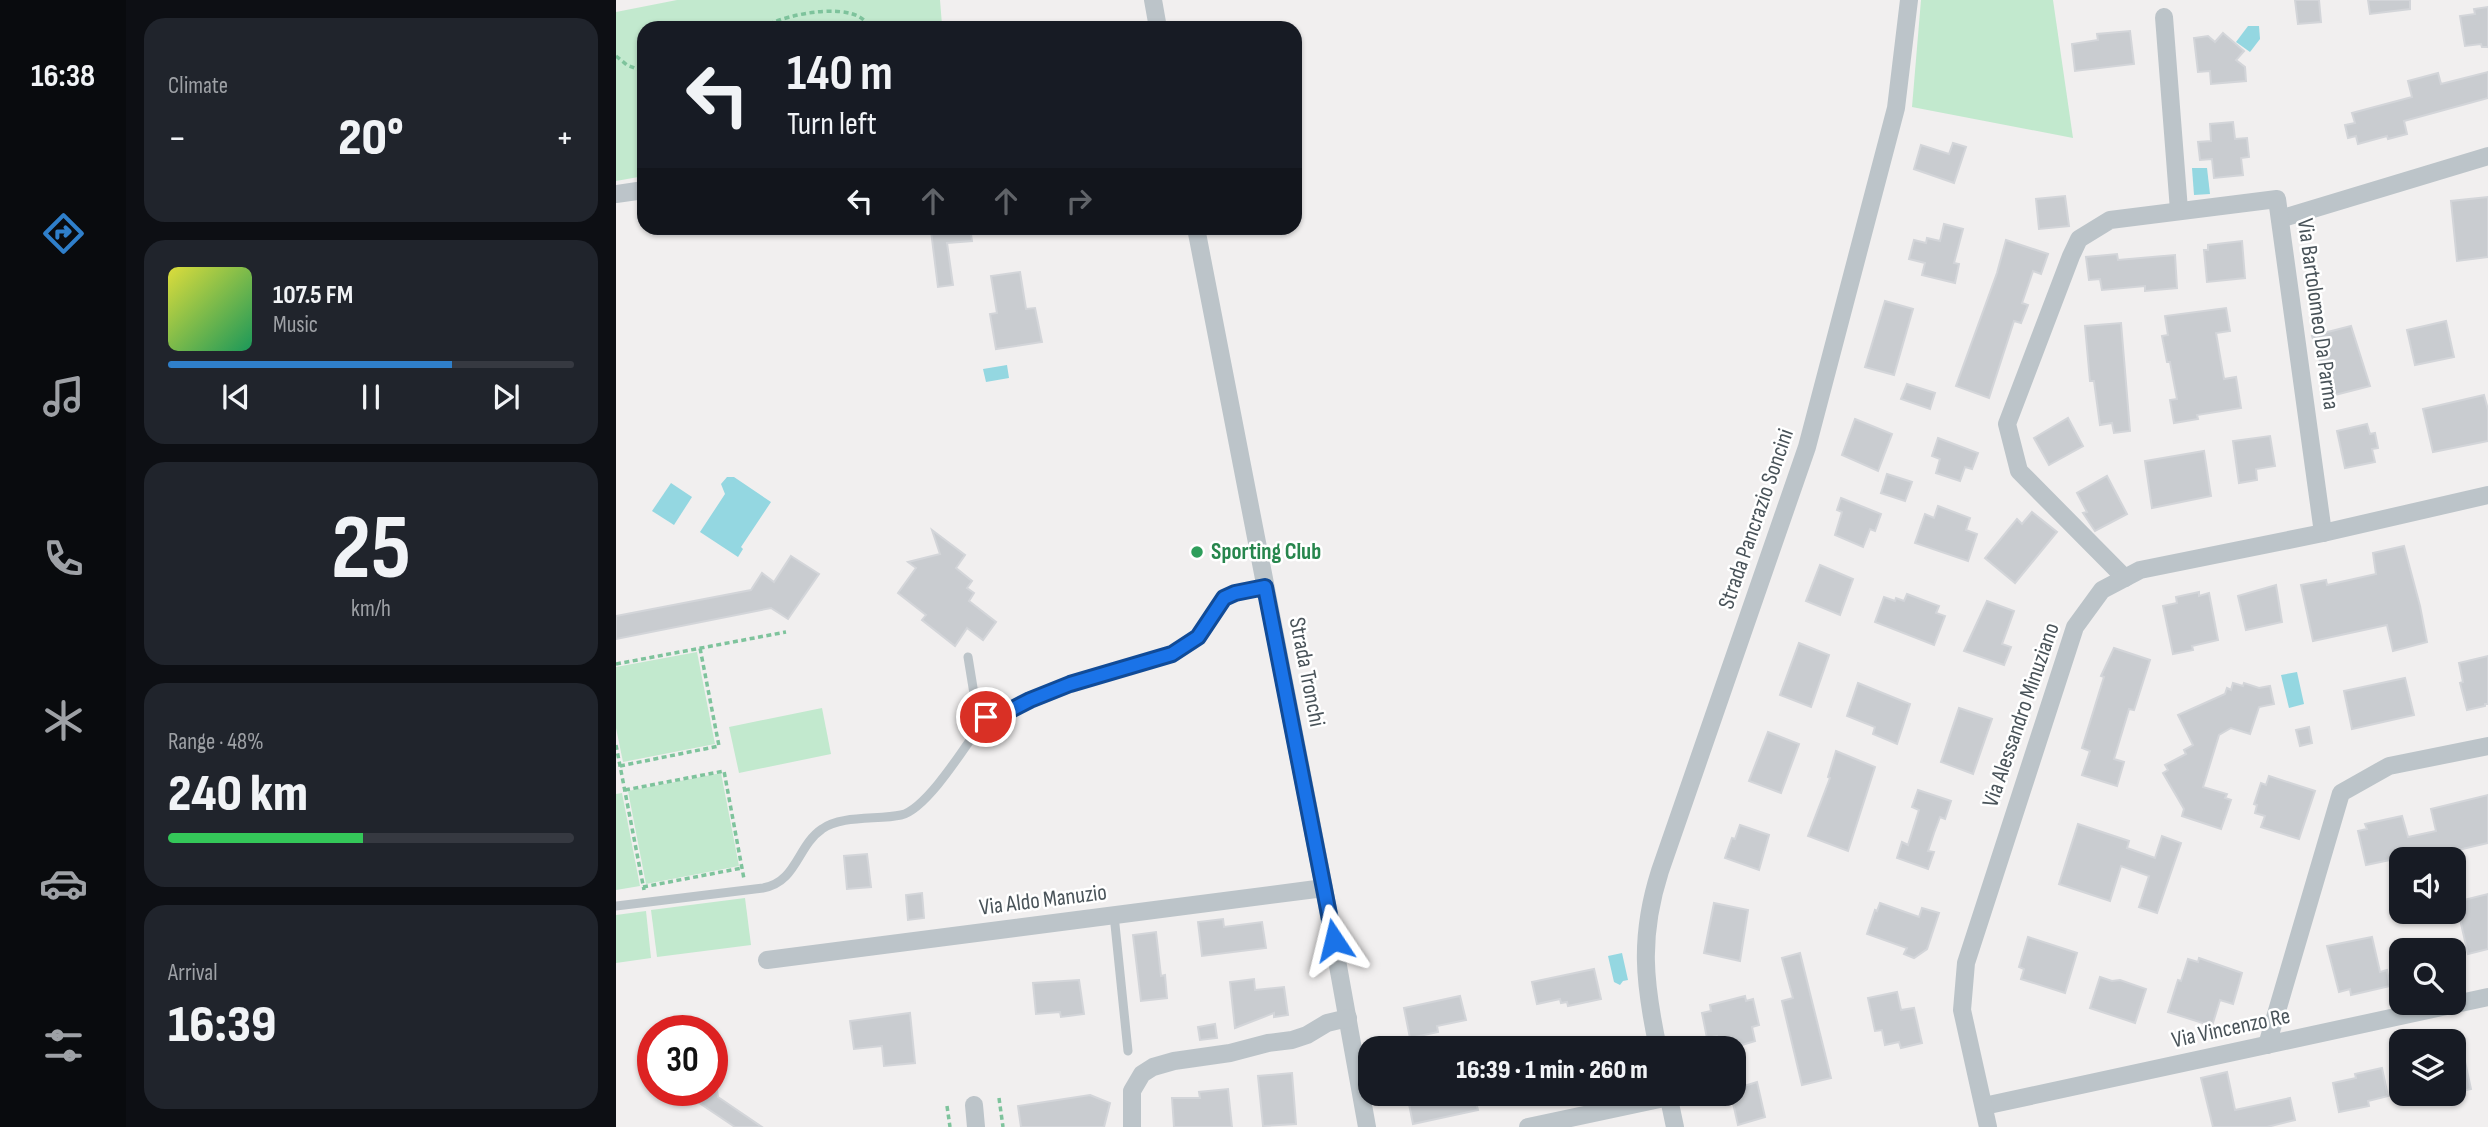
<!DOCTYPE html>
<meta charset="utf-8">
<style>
:root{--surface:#171b24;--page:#20242c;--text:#f1f3f6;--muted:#9ea1a6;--line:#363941;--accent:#2f7fca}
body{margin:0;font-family:"Sofia Sans Condensed",sans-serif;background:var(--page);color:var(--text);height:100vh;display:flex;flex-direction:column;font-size:26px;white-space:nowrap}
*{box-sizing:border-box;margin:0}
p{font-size:23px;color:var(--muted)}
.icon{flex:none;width:38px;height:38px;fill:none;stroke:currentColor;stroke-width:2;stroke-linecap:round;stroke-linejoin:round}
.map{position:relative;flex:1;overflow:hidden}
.drawer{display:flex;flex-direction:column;gap:18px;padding:18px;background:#0d0f14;width:490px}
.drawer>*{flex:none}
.hud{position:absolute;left:21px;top:21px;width:665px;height:214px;border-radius:21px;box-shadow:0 2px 5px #0004;background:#171b24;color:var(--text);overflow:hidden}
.buttons{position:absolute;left:1773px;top:847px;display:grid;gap:14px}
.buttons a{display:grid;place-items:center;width:77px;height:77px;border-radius:14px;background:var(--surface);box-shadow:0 2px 5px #0004;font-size:35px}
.speed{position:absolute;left:21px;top:1015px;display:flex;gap:14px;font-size:35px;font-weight:700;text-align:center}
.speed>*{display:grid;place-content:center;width:91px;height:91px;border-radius:50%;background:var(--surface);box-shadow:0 2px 5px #0004;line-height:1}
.speed .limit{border:10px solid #d22;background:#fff;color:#111}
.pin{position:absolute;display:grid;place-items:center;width:60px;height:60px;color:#fff;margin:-30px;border:4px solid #fff;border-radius:50%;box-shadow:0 2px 7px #0007}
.me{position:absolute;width:77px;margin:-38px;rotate:350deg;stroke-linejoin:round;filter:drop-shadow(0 0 5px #0008)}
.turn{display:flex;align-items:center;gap:24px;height:147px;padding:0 35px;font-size:32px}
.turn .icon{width:91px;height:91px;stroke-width:2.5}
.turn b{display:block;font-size:49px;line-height:60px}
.lanes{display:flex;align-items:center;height:66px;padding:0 35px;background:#0003;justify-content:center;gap:35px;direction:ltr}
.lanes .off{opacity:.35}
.big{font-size:52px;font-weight:800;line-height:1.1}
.drawer .tile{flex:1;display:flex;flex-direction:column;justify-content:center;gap:10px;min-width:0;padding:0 24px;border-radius:21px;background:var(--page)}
.drawer .dial{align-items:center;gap:0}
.dial b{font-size:91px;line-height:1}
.song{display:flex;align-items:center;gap:21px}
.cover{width:84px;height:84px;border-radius:10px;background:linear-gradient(135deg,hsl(60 70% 55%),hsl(150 70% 35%))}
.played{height:7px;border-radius:4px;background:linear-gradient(90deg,var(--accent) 70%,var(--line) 70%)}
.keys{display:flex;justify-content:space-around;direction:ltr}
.heat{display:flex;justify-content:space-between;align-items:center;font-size:38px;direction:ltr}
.charge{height:10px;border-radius:5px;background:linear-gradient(90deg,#34c759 48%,var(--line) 0)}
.trip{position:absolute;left:742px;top:1036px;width:388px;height:70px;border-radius:21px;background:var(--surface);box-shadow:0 2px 5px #0004;font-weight:800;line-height:70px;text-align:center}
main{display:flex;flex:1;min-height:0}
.menu{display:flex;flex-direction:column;width:126px;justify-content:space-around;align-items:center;background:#090b0e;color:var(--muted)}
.menu .icon{width:49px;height:49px}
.menu .on{color:var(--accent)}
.menu b{font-size:32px;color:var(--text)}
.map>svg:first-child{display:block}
.green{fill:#c2e9ce}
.water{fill:#94d7e1}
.building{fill:#c9ccd0;stroke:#d3d5d9;stroke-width:2}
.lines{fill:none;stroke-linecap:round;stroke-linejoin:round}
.path{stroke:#7ec39c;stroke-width:3.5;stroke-dasharray:5 3.5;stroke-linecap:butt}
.service{stroke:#bcc4c9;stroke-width:9}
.minor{stroke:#bcc4c9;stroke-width:18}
.route-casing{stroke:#114b97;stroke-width:18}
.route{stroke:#1a73e8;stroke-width:12}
.leisure-dot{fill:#2e9e5b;stroke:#fff;stroke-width:2.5}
.labels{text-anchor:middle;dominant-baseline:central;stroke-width:5;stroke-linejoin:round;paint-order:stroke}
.street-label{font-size:23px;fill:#495359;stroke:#fff}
.leisure-label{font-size:23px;font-weight:bold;fill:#27864d;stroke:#fff;text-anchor:start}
</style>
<main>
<nav class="menu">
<b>16:38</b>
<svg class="icon on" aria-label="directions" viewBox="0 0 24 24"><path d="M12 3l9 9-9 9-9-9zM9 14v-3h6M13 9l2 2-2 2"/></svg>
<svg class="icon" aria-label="music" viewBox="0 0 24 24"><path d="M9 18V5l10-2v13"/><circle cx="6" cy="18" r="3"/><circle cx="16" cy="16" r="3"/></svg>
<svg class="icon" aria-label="phone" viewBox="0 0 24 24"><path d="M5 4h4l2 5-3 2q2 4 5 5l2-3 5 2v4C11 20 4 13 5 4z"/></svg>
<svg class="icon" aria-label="climate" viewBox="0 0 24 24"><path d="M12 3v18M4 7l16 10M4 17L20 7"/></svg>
<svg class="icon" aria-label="car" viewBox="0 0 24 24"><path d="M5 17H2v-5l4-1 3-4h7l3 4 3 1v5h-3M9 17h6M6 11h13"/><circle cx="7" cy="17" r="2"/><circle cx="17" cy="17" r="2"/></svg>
<svg class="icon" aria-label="filters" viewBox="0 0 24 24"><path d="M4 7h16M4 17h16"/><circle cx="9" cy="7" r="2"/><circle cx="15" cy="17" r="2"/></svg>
</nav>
<section class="drawer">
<div class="tile"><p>Climate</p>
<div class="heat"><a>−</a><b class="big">20°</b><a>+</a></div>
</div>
<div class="tile">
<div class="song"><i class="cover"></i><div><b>107.5 FM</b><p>Music</p></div></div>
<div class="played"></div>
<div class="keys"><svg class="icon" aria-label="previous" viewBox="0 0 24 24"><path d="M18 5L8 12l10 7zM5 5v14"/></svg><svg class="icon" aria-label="pause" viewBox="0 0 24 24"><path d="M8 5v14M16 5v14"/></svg><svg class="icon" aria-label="next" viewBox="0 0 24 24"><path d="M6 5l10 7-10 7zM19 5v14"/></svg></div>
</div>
<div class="tile dial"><b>25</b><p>km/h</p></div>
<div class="tile"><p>Range · 48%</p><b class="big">240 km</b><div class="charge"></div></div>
<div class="tile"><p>Arrival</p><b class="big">16:39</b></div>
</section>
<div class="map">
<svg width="1872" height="1127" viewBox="0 0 1872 1127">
<rect width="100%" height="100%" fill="#f1efef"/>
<g class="green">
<polygon points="61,0 324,0 326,25 306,28 28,28 28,176 0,181 0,12"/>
<polygon points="1305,0 1437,0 1457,138 1296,107"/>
<polygon points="81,652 99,744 7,762 0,728 0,667"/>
<polygon points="206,708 215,754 123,773 113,727"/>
<polygon points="105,773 123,866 30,884 12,791"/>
<polygon points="6,793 24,886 0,890 0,794"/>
<polygon points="129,898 135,945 41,957 35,910"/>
<polygon points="30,911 35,958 0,963 0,915"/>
</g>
<g class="water">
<polygon points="1632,26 1643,26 1644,39 1634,52 1620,42"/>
<polygon points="1576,168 1591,168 1594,194 1578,195"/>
<polygon points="391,365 393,378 370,382 367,369"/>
<polygon points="111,477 118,477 155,502 125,547 127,549 122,557 84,532 109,494 105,484"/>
<polygon points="55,483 76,497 58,525 36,511"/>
<polygon points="1681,672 1688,704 1673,708 1665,675"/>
<polygon points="1006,953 1012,980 1007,981 1004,985 998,982 992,956"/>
</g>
<g class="building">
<polygon points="1679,0 1703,0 1705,22 1682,24"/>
<polygon points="1752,0 1794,0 1794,9 1754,14"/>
<polygon points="1872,7 1872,47 1866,47 1865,44 1849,46 1844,16 1859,14 1858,9"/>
<polygon points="1514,31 1518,64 1459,71 1456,44 1482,40 1481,34"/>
<polygon points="1607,33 1628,51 1620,60 1629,67 1630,81 1595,84 1594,71 1582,72 1578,38 1592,36 1599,42"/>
<polygon points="1872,72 1872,98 1788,121 1791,134 1772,139 1771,136 1742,144 1740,136 1732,138 1729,125 1739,123 1736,113 1796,97 1792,81 1822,73 1825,84"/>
<polygon points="1617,122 1619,139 1631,138 1633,157 1625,158 1627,175 1598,178 1596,159 1584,160 1582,142 1595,141 1594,124"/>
<polygon points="1337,143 1350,147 1338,183 1298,169 1305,145 1333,154"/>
<polygon points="1449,196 1453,226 1423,229 1420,199"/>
<polygon points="1872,197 1872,257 1841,261 1835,201"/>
<polygon points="1328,224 1347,229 1338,263 1343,264 1339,283 1306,275 1309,263 1293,259 1298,240 1310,243 1311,238 1324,241"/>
<polygon points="354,228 356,241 331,243 337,285 322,287 315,231"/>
<polygon points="1390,240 1432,254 1425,274 1417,271 1406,303 1412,305 1405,323 1398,321 1373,398 1340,386 1381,273"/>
<polygon points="1626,241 1629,278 1591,282 1588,250 1592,250 1592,245"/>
<polygon points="1501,254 1502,260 1559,255 1561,288 1529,291 1529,286 1486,290 1484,279 1473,280 1470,257"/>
<polygon points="404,272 410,309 419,308 426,342 380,349 374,314 381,313 375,276"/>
<polygon points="1269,301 1297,309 1278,375 1249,367"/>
<polygon points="1610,308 1614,331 1600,333 1608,379 1620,377 1625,408 1581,415 1582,419 1558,423 1554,400 1561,399 1554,362 1551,362 1546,336 1552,335 1549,316"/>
<polygon points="1830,321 1838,357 1799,365 1791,330"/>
<polygon points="1505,323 1514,431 1498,433 1496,423 1484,425 1478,381 1474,381 1469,326"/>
<polygon points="1735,326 1754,386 1715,396 1696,336"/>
<polygon points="1291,384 1319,393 1314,409 1285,399"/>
<polygon points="1868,395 1872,410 1872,441 1817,452 1807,409"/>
<polygon points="1452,418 1467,446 1433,465 1418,438"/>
<polygon points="1239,419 1276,434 1262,471 1226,455"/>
<polygon points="1751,424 1754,434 1759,433 1762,448 1756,449 1759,462 1729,468 1721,431"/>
<polygon points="1654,436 1659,466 1640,469 1641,480 1623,483 1617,441"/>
<polygon points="1322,438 1362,453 1356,469 1349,467 1344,481 1320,473 1324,459 1316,456"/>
<polygon points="1588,451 1595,496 1536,508 1529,461"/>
<polygon points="1271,474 1296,482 1289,501 1265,493"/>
<polygon points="1491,476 1511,514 1479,531 1467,513 1471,512 1461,493"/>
<polygon points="1225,498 1265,514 1259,531 1254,529 1247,547 1219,535 1226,512 1221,510"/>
<polygon points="1322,506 1354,518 1350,530 1361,534 1352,561 1299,543 1309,514 1318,518"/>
<polygon points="1416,512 1441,532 1399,583 1369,558 1401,519 1406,524"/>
<polygon points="316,530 349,555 340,568 356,581 351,588 358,593 353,601 380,622 367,640 351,628 339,646 306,620 310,615 282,593 300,568 292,562 324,554"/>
<polygon points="1788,546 1804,606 1811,642 1777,651 1771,625 1697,641 1685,585 1710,580 1711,585 1760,574 1757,553"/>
<polygon points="175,556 203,574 172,619 155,608 0,639 0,616 135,590 146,573 158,582"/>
<polygon points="1204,565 1237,579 1224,615 1190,601"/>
<polygon points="1660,585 1666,622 1630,630 1622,596"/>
<polygon points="1583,592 1583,596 1593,593 1602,640 1576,646 1577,650 1557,654 1547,606 1561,603 1560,597"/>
<polygon points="1291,594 1323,606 1320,613 1329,616 1318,645 1259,622 1268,597 1279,601 1280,598 1288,601"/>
<polygon points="1371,601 1398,611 1386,644 1395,647 1388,665 1348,651"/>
<polygon points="1183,643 1213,655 1195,707 1164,695"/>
<polygon points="1498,648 1534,660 1518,710 1513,709 1498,759 1508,762 1501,786 1466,775 1474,751 1466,748 1488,677 1485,676"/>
<polygon points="1872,656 1872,704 1869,704 1869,706 1851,710 1844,683 1847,682 1843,663"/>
<polygon points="1789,678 1798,715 1736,729 1728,691"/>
<polygon points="1242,683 1294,704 1281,744 1257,734 1259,727 1231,716"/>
<polygon points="1617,683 1627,686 1628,683 1643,688 1654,686 1658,704 1643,707 1634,734 1615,728 1603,735 1587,787 1611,794 1609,798 1615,800 1605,829 1566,816 1568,809 1547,773 1552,770 1549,765 1570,754 1568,750 1577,745 1562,715 1609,694 1611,688 1615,690"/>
<polygon points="1343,708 1376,719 1357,774 1325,762"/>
<polygon points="1693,727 1696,743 1684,746 1680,730"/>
<polygon points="1152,732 1183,744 1165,793 1133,781"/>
<polygon points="1220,751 1259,767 1232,851 1192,836 1214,778 1212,777"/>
<polygon points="1653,776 1699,791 1683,839 1645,827 1649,816 1639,813 1641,805 1638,804 1645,783 1650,785"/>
<polygon points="1302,790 1335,801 1329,819 1324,817 1318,833 1312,851 1318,852 1312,869 1281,858 1286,842 1292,845 1303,810 1296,807"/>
<polygon points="1872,795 1872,843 1804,859 1785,859 1785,884 1781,885 1774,860 1750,865 1742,831 1751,829 1749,824 1786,816 1792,837 1820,831 1815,809"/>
<polygon points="1462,824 1513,841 1511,848 1539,858 1546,836 1565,843 1541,913 1523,907 1533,876 1505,866 1494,901 1443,884"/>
<polygon points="1124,825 1153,835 1143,870 1109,858 1116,838 1119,839"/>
<polygon points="251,854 255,887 231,889 228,856"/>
<polygon points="306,893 308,918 292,920 290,895"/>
<polygon points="1872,894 1872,949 1852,954 1840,902"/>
<polygon points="1098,903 1132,910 1124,961 1088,953"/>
<polygon points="1264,903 1303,917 1306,908 1323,913 1311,949 1298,958 1288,954 1291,948 1251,934 1259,910 1261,911"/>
<polygon points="607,919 608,927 646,922 650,948 586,956 582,922"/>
<polygon points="540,932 545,976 549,975 551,998 525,1001 517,935"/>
<polygon points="1412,937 1461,953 1449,993 1405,979 1408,969 1403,967"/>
<polygon points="1756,937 1764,972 1771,970 1774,986 1735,995 1734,989 1723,992 1711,946"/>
<polygon points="1184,953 1215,1078 1186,1085 1166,1001 1177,998 1166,958"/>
<polygon points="1583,958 1626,973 1617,1004 1604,1000 1596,1026 1552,1012 1562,980 1565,981 1572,959 1582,962"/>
<polygon points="978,969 985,999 952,1006 951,1002 945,1003 944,999 921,1004 916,982"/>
<polygon points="1484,977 1496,981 1504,980 1530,989 1519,1023 1474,1008"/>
<polygon points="638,979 639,990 668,987 672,1015 658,1017 658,1013 619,1028 614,982"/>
<polygon points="463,980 468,1014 445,1017 444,1012 420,1014 417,983"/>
<polygon points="1281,992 1285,1010 1298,1008 1306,1043 1285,1048 1283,1042 1269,1045 1266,1030 1259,1031 1252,998"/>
<polygon points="844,996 850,1020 821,1026 822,1032 794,1038 788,1008"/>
<polygon points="1129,996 1130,1001 1137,999 1143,1025 1136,1027 1139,1041 1116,1048 1112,1048 1111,1045 1103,1047 1101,1036 1091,1038 1086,1013 1095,1011 1094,1005"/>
<polygon points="294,1013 299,1063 268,1066 266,1046 238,1049 234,1021"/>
<polygon points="599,1024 601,1038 584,1040 582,1027"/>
<polygon points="1843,1034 1855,1089 1838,1093 1838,1035"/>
<polygon points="1766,1068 1772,1096 1752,1101 1753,1106 1723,1112 1717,1083 1740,1078 1739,1074"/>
<polygon points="1611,1072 1619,1110 1674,1098 1679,1120 1651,1127 1597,1127 1585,1078"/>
<polygon points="676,1073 680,1124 647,1126 642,1076"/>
<polygon points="1141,1082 1149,1117 1122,1125 1115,1094 1118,1094 1118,1089"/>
<polygon points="612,1089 616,1127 558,1127 556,1098 584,1098 583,1092"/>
<polygon points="64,1090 101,1090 102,1097 146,1127 119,1127"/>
<polygon points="791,1094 858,1094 862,1110 797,1124"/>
<polygon points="474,1095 494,1103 488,1127 405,1127 402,1106"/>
</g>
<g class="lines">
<g class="path">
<path d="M145 28C173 12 244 0 253 28"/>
<polyline points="0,56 11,65 28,72"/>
<polyline points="0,664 170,632"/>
<polyline points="0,745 28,890"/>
<polyline points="4,766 103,746 84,648"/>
<polyline points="9,790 108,771 128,879"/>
<polyline points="27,887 126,868"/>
<polyline points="383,1098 387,1127"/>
<polyline points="331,1106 334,1127"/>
</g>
<g class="service">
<polyline points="352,657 360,706 370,717 377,718 454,684 563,651 587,630 608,598 619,593 649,587"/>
<path d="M0 906 147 888C181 882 181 846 206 829 225 815 262 820 285 815 312 809 353 740 370 717"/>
<polyline points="498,915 512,1051"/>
</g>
<g class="minor">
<polyline points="537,0 542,28"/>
<polyline points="1548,17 1563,210"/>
<polyline points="0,194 28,190"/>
<polyline points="1664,219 1872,156"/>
<polyline points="580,228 708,888 751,1127"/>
<polyline points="1509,578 1403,471 1391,424 1455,256 1463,239 1494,220 1661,199 1707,533"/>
<polyline points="151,960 708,888"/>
<polyline points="1651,1045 1725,793 1773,766 1872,746"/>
<path d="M1042 1048C1028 982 1023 937 1044 871L1191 447 1280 108 1293 0"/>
<polyline points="1052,1094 1059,1127"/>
<polyline points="358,1105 360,1127"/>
<polyline points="1368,1106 1872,997"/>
<polyline points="516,1127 516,1091 526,1074 537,1067 558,1061 614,1053 652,1043 676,1040 691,1035 711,1023 732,1018"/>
<polyline points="912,1127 1053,1097"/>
<polyline points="1372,1127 1346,1010 1350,963 1459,627 1486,590 1524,570 1707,533 1872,495"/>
</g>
</g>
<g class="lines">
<defs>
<polyline id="route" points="370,717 385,715 414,700 454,684 556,654 582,637 608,598 619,593 649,587 718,940"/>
</defs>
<use href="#route" class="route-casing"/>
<use href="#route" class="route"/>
</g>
<circle class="leisure-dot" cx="581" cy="552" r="7"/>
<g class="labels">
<g class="street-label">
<text transform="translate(1702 314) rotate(82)">Via Bartolomeo Da Parma</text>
<text transform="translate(1140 519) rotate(-71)">Strada Pancrazio Soncini</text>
<text transform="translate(691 672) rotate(79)">Strada Tronchi</text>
<text transform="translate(1405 715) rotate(-71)">Via Alessandro Minuziano</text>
<text transform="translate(427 900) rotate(-7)">Via Aldo Manuzio</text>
<text transform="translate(1615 1028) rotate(-12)">Via Vincenzo Re</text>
</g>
<g class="leisure-label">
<text x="595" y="552">Sporting Club</text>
</g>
</g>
</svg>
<div class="buttons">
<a><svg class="icon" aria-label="sound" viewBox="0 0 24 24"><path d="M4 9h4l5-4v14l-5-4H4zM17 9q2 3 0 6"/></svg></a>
<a><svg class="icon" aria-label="search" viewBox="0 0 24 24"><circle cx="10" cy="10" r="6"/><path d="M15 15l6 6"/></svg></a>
<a><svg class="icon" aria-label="layers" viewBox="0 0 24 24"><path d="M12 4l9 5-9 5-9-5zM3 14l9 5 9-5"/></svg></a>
</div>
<div class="speed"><div class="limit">30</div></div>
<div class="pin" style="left:370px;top:717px;background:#d93025"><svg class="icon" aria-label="arrive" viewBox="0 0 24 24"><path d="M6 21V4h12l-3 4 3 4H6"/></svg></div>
<svg class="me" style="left:718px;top:940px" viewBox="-20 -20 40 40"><path d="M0-17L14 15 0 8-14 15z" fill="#1a73e8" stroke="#fff" stroke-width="4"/></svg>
<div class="trip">16:39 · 1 min · 260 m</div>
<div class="hud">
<div class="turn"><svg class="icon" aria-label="left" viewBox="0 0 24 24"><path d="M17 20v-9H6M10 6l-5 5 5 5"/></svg><div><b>140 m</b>Turn left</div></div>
<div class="lanes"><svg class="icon" aria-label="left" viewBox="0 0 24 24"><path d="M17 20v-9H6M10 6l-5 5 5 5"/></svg><svg class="icon off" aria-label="ahead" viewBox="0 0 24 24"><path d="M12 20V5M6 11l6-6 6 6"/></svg><svg class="icon off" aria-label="ahead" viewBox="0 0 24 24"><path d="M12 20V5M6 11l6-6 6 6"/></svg><svg class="icon off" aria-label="right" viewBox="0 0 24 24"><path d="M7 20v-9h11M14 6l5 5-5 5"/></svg></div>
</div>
</div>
</main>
